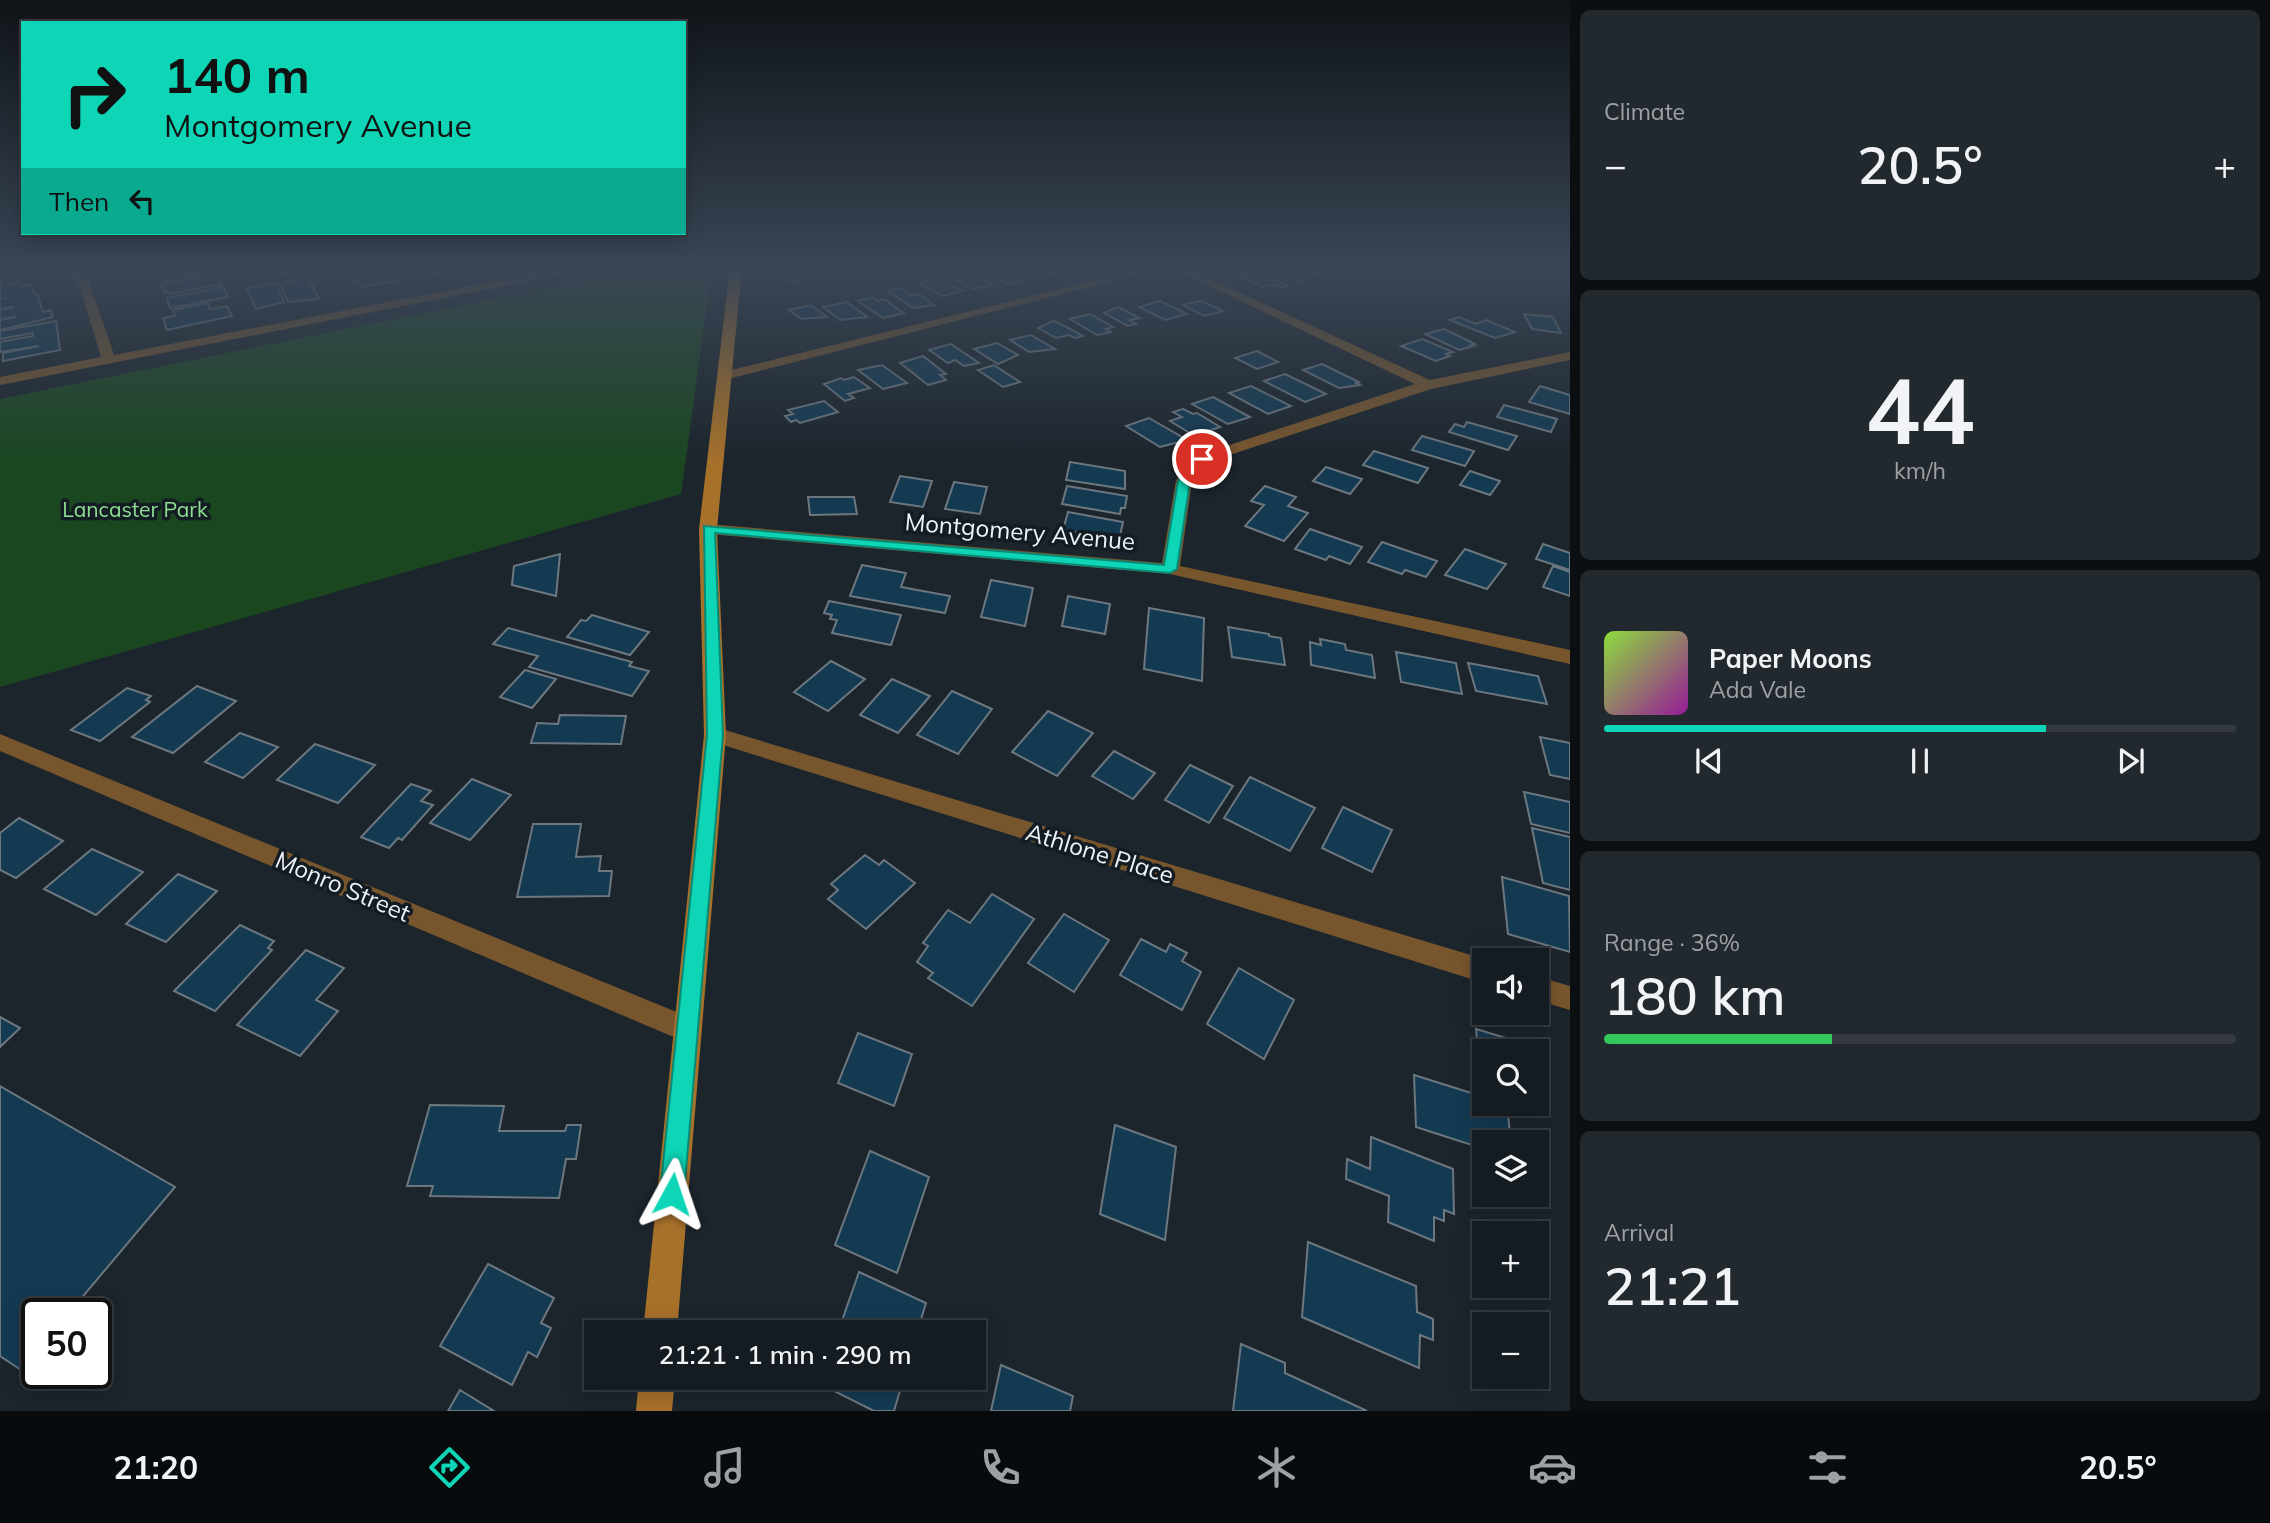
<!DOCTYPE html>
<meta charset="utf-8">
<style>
:root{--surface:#151c21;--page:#22292e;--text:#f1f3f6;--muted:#9da1a5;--line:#343a3f;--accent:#0dd5b5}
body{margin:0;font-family:Mulish,sans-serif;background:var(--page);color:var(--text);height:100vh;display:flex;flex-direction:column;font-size:26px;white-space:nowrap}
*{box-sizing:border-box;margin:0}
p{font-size:23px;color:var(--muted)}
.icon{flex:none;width:38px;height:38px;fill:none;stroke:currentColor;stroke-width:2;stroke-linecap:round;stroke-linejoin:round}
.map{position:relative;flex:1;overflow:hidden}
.side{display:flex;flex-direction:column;gap:10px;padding:10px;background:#0c0f12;width:700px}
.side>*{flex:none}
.banner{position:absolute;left:21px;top:21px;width:665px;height:214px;border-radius:0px;box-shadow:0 4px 18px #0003,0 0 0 2px var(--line);background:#0dd5b5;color:#111;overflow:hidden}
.buttons{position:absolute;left:1472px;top:948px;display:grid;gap:14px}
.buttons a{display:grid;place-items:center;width:77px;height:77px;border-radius:0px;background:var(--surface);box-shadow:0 4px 18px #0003,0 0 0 2px var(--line);font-size:35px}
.speed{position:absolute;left:21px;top:1298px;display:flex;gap:14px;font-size:35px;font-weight:700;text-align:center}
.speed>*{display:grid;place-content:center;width:91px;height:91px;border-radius:50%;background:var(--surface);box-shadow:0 4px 18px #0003,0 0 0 2px var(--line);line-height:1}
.speed .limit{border:4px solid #111;border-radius:10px;background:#fff;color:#111}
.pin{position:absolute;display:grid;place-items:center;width:60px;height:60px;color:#fff;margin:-30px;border:4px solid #fff;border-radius:50%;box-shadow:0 2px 7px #0007}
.me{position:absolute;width:77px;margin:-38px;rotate:5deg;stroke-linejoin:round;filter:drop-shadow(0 0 5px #0008)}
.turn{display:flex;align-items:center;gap:24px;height:147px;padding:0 28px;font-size:32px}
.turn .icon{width:91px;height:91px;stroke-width:2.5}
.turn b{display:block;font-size:49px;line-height:60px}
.then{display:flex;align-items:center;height:66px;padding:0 28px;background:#0003;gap:14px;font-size:26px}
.big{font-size:52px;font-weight:600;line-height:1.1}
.side .tile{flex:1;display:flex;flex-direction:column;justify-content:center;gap:10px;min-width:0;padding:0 24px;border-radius:10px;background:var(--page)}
.side .dial{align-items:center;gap:0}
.dial b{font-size:91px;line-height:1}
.song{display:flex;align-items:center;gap:21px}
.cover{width:84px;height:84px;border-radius:10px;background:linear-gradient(135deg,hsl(90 70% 55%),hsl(300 70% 35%))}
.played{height:7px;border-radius:4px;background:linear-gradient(90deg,var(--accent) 70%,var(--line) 70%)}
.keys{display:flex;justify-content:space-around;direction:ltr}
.heat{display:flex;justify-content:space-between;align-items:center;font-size:38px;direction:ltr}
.charge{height:10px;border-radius:5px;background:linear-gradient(90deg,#34c759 36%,var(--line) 0)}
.trip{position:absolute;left:584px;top:1320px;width:402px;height:70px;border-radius:0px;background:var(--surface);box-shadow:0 4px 18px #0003,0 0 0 2px var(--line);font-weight:600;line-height:70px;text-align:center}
.menu{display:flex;height:112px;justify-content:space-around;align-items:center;background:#080b0d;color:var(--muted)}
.menu .icon{width:49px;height:49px}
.menu .selected{color:var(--accent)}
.menu b{font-size:32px;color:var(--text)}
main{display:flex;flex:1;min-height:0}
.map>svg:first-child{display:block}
.green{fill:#1b4720}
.building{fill:#143a52;stroke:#6c777f;stroke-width:2}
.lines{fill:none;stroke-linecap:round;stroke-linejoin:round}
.street{fill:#78562d;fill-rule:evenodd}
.secondary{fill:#a7712a;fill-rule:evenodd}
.route{fill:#0dd5b5;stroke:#088a76;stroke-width:2}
.labels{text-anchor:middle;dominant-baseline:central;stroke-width:7;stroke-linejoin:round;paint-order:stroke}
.far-park-label{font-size:21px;fill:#8ede93;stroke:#131c22}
.street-label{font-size:24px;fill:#edf3f8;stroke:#131c22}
</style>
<main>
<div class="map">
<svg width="1570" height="1411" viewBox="0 0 1570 1411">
<rect width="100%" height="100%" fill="#1c252c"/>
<polygon class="green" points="650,267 712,267 681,494 0,687 0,399"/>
<g class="building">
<polygon points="195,267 202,267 206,273 163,282 159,273"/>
<polygon points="254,267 296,267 299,271 260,278"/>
<polygon points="386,267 396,281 363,287 354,275 367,272 364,268"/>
<polygon points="394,267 422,267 429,276 403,279"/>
<polygon points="429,267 459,267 462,271 434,274"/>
<polygon points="783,267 801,267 817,276 793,282 778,272 788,269"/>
<polygon points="1004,267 1025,279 1017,281 1021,283 1007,284 986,272"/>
<polygon points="1020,267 1047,267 1059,273 1040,277"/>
<polygon points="1294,267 1311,274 1299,277 1306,280 1300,282 1268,268"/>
<polygon points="1300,267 1329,267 1342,272 1324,277"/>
<polygon points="1250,274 1255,276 1263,274 1288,286 1281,287 1274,284 1263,287 1239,276"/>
<polygon points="217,275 222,284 170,294 169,291 164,292 161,284"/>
<polygon points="975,275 993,285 973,289 954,278"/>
<polygon points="308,278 319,299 288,302 279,283"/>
<polygon points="939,278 962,291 943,296 920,283"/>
<polygon points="10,279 11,284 20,282 21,286 31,284 34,293 37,293 43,312 51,310 53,317 0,330 0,320 16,317 0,319 0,310 14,307 0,309 0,299 7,298 0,299 0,281"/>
<polygon points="275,283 284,302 256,309 247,289"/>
<polygon points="224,287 228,297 170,308 167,298"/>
<polygon points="900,288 911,296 919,294 934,305 913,308 888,291"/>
<polygon points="873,297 877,301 884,299 904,313 883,318 858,301"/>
<polygon points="1160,301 1187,314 1165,320 1139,307"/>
<polygon points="1201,301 1223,311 1204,316 1183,305"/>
<polygon points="847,302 867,317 840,320 823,307"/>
<polygon points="208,303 210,309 227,306 232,316 167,330 163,318 175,316 173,310"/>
<polygon points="811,305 827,317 801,319 789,310"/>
<polygon points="1118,307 1140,318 1129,320 1136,324 1128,326 1104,313"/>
<polygon points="1090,314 1113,327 1106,329 1111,332 1097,335 1070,319"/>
<polygon points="1524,314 1553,317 1561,333 1532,329"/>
<polygon points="1459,317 1475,324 1486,320 1515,332 1495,338 1450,320"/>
<polygon points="56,321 60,350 3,361 3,353 39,346 0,352 0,342 33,336 33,333 0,339 0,331"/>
<polygon points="1053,321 1059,323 1083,336 1075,338 1069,335 1056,338 1038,328"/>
<polygon points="1444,329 1475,344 1471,345 1474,346 1459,350 1425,334"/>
<polygon points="1031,335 1055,349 1029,352 1010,340"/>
<polygon points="1422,339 1453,352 1446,354 1450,356 1436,361 1401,346"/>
<polygon points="997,343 1018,355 998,364 974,349"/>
<polygon points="951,344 979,363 964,366 955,360 948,363 929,350"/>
<polygon points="1257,351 1278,362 1257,369 1235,358"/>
<polygon points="923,356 946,374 940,375 946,380 928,385 900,363"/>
<polygon points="1322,364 1359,382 1356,383 1360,385 1339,388 1303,370"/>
<polygon points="882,365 907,383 883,389 858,370"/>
<polygon points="994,365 1020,382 1003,387 978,370"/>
<polygon points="1285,374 1326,394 1305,402 1264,381"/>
<polygon points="854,377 870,388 848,394 854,398 845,401 824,384 841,378 844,380"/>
<polygon points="1251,386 1291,406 1268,414 1229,393"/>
<polygon points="1540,386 1570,395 1570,414 1529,402"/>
<polygon points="1213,397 1250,417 1228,424 1192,404"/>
<polygon points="824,401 838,412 800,423 796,420 791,422 785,416 793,414 788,410"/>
<polygon points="1504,405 1557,419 1551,432 1497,417"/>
<polygon points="1183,409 1193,414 1197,413 1220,427 1205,432 1209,434 1198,438 1170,421 1182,417 1173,412"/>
<polygon points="1149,418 1187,440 1160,447 1126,426"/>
<polygon points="1467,422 1517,436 1508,450 1449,432 1455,424 1464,427"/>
<polygon points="1422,436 1474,451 1465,466 1412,450"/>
<polygon points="1374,451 1428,468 1418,483 1363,465"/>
<polygon points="1070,462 1125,471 1125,489 1066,480"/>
<polygon points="1326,467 1362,479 1350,494 1313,481"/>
<polygon points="1470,471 1500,481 1490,495 1460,485"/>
<polygon points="900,476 932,481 923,507 890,502"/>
<polygon points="954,482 987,487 980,514 945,509"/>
<polygon points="1067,486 1127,496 1125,508 1121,508 1120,514 1062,504"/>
<polygon points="1265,486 1296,497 1288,506 1308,513 1284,541 1245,526 1264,505 1251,501"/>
<polygon points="808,497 854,497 857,514 810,515"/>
<polygon points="1068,512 1123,522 1119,540 1063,530"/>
<polygon points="1310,529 1362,547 1350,564 1329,556 1326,560 1295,549"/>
<polygon points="1382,542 1437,561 1426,577 1405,570 1402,574 1368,562"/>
<polygon points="1543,544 1570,553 1570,570 1536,559"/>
<polygon points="1465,549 1506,564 1487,589 1445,575"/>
<polygon points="560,554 556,596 512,585 514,566"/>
<polygon points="862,565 906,573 901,587 950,596 945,613 850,596"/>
<polygon points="1553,566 1570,572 1570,596 1543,587"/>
<polygon points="991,580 1033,588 1025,626 981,617"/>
<polygon points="1068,596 1110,604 1105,634 1062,626"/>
<polygon points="829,601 901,615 891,645 832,633 837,620 830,619 832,615 824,613"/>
<polygon points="1149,608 1204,618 1202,681 1144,669"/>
<polygon points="592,615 649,632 630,655 567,637 581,620 586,621"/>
<polygon points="1228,627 1269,634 1269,636 1281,638 1285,665 1232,657"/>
<polygon points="508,628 632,662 629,666 649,671 632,696 529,667 538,656 493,644"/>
<polygon points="1320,639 1345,644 1346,650 1372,655 1375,678 1311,665 1310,642 1321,645"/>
<polygon points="1396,652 1456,663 1462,694 1401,682"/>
<polygon points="831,661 865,679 828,711 794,692"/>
<polygon points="1468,663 1538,676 1547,704 1476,691"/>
<polygon points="525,670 556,679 532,708 500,697"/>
<polygon points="892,679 930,696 898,733 860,715"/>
<polygon points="197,686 236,701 173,753 132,737"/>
<polygon points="127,688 151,696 146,700 150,702 100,741 71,730"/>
<polygon points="952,691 992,709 958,754 917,735"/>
<polygon points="1048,711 1093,733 1057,776 1012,752"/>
<polygon points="560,715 626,716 621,744 531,743 537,723 558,724"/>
<polygon points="240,733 278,747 243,778 205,762"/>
<polygon points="1540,737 1570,743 1570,779 1550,775"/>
<polygon points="315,744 375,765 338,803 277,780"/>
<polygon points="1114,751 1155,773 1133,799 1092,776"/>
<polygon points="1190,765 1233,786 1209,823 1165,800"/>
<polygon points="1250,777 1315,808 1290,851 1224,818"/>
<polygon points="472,779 511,795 470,840 430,823"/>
<polygon points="411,784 431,791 421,801 433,805 402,840 398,838 389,848 361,837"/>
<polygon points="1524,792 1570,802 1570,833 1531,824"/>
<polygon points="1343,807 1392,830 1372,872 1322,848"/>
<polygon points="19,818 63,841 16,878 0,870 0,833"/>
<polygon points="533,824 581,824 576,857 601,856 599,871 612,871 609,896 517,897"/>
<polygon points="1532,828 1570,837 1570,890 1543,883"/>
<polygon points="92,849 143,872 96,915 44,889"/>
<polygon points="865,855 879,865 884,860 915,883 866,929 828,899 838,890 831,884"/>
<polygon points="178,874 217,891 166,942 126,924"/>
<polygon points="1502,877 1569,896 1570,952 1508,934"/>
<polygon points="992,894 1034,919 972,1006 928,978 933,973 917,962 928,946 923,943 948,910 970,923"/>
<polygon points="1064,914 1109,940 1074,992 1028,963"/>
<polygon points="240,925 274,941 268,948 272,950 215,1011 174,991"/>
<polygon points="1141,939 1166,952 1170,944 1187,953 1182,961 1201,972 1182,1010 1120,975"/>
<polygon points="306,950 344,968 316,1000 338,1011 300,1056 237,1025"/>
<polygon points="1239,968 1294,1000 1264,1059 1207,1024"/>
<polygon points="0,1017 20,1028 0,1047"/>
<polygon points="1476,1029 1529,1045 1530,1052 1484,1052 1484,1085 1481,1084"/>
<polygon points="858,1033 912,1054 894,1106 838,1083"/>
<polygon points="1414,1075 1484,1097 1484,1104 1507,1105 1511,1143 1484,1143 1484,1149 1416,1127"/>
<polygon points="0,1086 175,1187 68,1314 37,1314 37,1351 21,1370 0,1356"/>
<polygon points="430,1105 504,1106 499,1131 565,1131 567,1125 581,1125 576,1159 566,1159 559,1198 430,1196 433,1186 407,1186"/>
<polygon points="1115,1125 1176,1147 1165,1240 1100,1214"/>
<polygon points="1371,1137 1453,1169 1454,1214 1444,1210 1444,1221 1434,1217 1434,1241 1388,1222 1389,1196 1346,1179 1347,1159 1370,1169"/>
<polygon points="870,1151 929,1177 897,1273 835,1245"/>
<polygon points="1308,1242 1416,1286 1417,1312 1433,1319 1433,1340 1420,1335 1419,1368 1302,1317"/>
<polygon points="488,1264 554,1298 541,1323 551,1328 537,1357 528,1352 512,1385 440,1346"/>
<polygon points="859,1272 926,1303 917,1332 838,1332"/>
<polygon points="1241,1344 1285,1363 1285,1373 1367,1411 1233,1411"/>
<polygon points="1001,1365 1073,1396 1070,1411 991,1411"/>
<polygon points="822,1377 904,1377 894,1411 874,1411 820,1384"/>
<polygon points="460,1390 494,1411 448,1411"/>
</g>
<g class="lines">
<g class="street">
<polygon points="43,267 59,267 87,276 114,355 570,267 592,267 586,270 0,385 0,377 101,357 78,281"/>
<polygon points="1149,267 1168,267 724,380 717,376 719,373"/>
<polygon points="1169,267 1184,267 1430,380 1570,352 1570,360 1431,389 1208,462 1192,481 1180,566 1570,650 1570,664 1170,574 708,534 699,529 708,524 1162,563 1176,480 1196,456 1415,384"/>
<polygon points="715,727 1484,959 1488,961 1484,961 1484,983 707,740 704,735 707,730"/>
<polygon points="0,734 696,1020 700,1029 696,1038 686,1042 676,1038 0,751"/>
<polygon points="1536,976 1570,986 1570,1010 1536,1000"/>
</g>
<g class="secondary">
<polygon points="730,267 742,267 717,529 726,735 677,1332 643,1332 704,735 699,529"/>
<polygon points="639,1377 675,1377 672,1411 636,1411"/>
</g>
</g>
<linearGradient id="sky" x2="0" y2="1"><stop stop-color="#0f1418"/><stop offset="0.58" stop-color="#3a4656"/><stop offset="1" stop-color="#3a4656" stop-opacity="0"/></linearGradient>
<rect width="1570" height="464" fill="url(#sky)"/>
<polygon class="route" points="1198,456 1208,459 1190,481 1177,569 1170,573 715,533 723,735 684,1194 680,1203 672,1206 663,1203 660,1194 707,735 704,526 1164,565 1178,481"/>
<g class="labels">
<g class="far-park-label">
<text x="135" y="509">Lancaster Park</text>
</g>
<g class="street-label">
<text transform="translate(1020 531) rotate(5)">Montgomery Avenue</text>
<text transform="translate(1100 853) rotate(17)">Athlone Place</text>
<text transform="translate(343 886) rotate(23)">Monro Street</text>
</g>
</g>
</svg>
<div class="buttons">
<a><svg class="icon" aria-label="sound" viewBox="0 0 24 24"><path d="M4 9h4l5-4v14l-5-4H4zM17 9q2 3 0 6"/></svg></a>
<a><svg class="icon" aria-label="search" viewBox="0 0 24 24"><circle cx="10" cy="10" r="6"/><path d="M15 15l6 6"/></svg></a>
<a><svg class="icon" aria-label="layers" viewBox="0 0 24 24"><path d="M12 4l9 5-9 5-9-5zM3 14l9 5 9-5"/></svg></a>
<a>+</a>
<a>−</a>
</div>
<div class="speed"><div class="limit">50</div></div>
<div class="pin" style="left:1202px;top:459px;background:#d93025"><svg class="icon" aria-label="arrive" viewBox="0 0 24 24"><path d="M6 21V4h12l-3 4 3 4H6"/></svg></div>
<svg class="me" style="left:672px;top:1194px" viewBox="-20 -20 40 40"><path d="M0-17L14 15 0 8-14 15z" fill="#0dd5b5" stroke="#fff" stroke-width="4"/></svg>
<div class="trip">21:21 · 1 min · 290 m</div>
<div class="banner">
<div class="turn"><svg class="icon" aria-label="right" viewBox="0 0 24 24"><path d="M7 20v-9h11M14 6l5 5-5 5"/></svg><div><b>140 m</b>Montgomery Avenue</div></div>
<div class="then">Then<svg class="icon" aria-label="left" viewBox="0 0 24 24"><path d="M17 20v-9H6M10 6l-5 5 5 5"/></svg></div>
</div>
</div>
<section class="side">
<div class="tile"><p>Climate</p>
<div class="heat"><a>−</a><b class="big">20.5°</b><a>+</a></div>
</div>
<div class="tile dial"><b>44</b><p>km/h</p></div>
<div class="tile">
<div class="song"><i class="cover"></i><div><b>Paper Moons</b><p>Ada Vale</p></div></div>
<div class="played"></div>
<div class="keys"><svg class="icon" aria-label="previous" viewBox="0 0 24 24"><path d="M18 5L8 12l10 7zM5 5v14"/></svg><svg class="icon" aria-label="pause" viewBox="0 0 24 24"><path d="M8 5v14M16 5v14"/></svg><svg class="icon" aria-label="next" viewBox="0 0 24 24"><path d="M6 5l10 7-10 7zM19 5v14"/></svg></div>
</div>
<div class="tile"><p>Range · 36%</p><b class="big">180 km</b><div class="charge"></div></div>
<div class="tile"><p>Arrival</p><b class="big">21:21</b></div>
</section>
</main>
<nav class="menu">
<b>21:20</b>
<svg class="icon selected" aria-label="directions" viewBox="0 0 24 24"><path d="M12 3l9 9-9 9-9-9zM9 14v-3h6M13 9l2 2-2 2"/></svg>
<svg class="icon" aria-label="music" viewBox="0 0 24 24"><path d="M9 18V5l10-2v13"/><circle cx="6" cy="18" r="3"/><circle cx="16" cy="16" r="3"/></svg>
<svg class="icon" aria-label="phone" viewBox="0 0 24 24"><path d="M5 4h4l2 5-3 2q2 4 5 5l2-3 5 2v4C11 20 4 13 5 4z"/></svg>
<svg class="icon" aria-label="climate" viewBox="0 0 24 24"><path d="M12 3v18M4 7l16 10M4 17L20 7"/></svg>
<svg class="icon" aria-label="car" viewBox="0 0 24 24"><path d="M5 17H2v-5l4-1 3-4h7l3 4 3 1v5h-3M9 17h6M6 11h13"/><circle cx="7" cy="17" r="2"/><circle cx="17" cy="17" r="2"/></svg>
<svg class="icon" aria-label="filters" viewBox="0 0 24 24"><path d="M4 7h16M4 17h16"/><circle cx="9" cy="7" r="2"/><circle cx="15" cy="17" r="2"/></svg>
<b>20.5°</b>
</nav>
